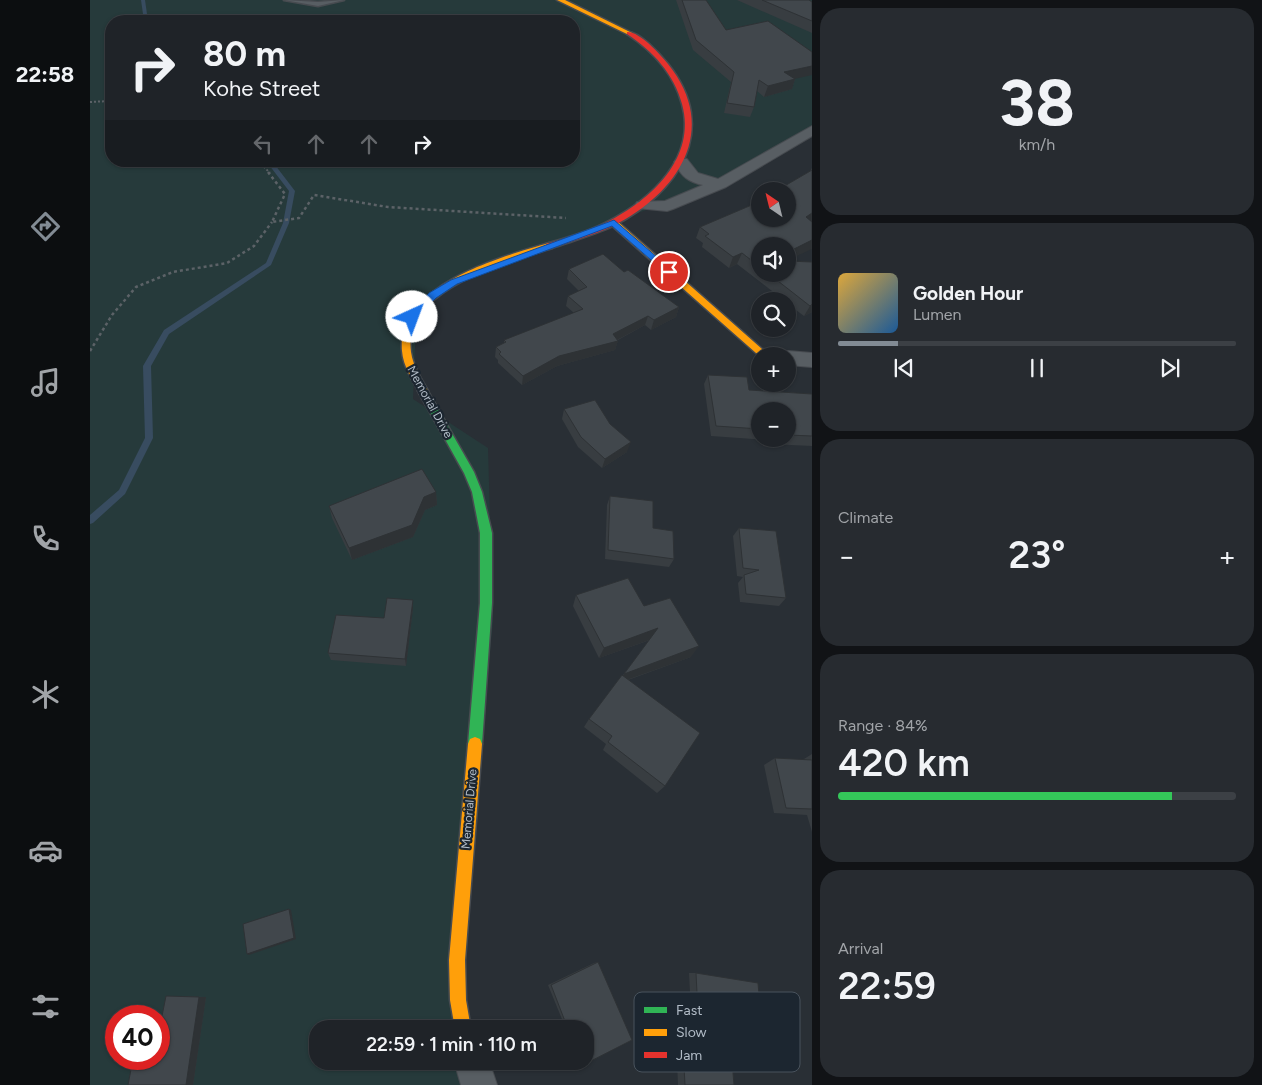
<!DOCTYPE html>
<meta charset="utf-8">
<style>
:root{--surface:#1f2328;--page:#272b30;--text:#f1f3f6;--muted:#a1a4a8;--line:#3c4045;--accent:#828b94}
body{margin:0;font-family:Figtree,sans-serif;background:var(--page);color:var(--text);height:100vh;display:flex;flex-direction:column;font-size:19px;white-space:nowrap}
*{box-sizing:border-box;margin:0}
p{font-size:16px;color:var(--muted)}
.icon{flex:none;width:28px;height:28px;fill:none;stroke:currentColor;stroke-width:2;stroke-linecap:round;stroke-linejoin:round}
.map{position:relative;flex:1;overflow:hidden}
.drawer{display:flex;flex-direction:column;gap:8px;padding:8px;background:#111316;width:450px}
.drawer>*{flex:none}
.guide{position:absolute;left:15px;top:15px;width:475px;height:152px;border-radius:20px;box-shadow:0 1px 4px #0004,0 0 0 1px var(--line);background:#1f2328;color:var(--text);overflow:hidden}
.needle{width:32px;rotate:325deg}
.controls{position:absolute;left:661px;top:182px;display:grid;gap:10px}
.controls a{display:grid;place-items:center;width:45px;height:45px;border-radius:50%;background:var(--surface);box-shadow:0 1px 4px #0004,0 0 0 1px var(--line);font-size:25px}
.speed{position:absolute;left:15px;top:1005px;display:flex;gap:10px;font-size:25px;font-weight:700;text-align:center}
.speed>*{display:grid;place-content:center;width:65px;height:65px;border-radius:50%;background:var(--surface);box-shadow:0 1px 4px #0004,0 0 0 1px var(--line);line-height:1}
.speed .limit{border:8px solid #d22;background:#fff;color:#111}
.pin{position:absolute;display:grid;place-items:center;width:42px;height:42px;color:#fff;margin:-21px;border:2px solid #fff;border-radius:50%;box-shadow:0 1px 5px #0007}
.me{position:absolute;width:55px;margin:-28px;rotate:43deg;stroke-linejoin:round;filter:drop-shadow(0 0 4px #0008)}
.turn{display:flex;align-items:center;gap:18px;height:105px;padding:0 15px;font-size:22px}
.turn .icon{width:65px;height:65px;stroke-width:2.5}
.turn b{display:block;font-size:35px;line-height:42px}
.lanes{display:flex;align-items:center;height:48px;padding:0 15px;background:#0003;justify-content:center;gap:25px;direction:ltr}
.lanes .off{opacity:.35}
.big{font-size:38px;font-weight:600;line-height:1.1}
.drawer .tile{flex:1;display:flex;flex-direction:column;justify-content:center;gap:8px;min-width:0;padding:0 18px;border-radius:20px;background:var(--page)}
.drawer .dial{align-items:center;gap:0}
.dial b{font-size:65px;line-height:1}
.song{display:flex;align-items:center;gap:15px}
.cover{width:60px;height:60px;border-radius:8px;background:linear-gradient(135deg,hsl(40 70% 55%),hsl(210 70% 35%))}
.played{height:5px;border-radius:2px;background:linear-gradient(90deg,var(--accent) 15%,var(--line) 15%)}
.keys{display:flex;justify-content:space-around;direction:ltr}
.heat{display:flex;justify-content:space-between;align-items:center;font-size:28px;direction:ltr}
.charge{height:8px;border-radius:4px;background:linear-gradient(90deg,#34c759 84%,var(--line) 0)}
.trip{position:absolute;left:219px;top:1020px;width:285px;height:50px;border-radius:20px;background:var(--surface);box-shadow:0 1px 4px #0004,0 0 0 1px var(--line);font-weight:600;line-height:50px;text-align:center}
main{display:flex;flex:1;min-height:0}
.dock{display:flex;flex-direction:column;width:90px;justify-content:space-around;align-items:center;background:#0c0e10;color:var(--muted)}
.dock .icon{width:35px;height:35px}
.dock .active{color:var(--accent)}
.dock b{font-size:22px;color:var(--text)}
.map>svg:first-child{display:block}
.green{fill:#263a3b;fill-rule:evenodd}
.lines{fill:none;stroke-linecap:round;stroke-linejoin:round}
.stream{fill:#384c60;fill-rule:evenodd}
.lane-casing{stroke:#474b50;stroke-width:3}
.street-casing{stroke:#474b50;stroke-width:2}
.fast-casing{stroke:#474b50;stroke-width:3}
.slow-casing{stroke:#474b50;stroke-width:3}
.jam-casing{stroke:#474b50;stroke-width:3}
.path-far1{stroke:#5c6267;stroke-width:2;stroke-dasharray:2 2;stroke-linecap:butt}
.path{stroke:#5c6267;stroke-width:2.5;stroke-dasharray:3 3;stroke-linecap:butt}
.lane{fill:#585e63;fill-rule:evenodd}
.street{fill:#585e63;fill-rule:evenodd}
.fast{fill:#30b455;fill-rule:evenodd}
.slow{fill:#ff9f0a;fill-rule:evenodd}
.jam{fill:#e5322d;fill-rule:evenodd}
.wall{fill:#383d41;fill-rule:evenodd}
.shaded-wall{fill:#2e3235}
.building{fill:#41474c;stroke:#2e3235}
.route{fill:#1a73e8;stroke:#114b97}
.labels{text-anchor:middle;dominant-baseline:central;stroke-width:4.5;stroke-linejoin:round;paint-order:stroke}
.street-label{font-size:12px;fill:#b2bcc7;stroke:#1c2630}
.key{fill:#1c2630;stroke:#49535d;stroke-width:1}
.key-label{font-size:14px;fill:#b2bcc7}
</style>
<main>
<nav class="dock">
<b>22:58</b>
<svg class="icon active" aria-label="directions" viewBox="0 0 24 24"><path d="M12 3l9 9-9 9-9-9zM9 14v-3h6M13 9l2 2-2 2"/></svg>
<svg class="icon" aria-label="music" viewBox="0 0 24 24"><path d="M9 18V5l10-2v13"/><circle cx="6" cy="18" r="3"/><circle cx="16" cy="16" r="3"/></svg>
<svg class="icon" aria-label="phone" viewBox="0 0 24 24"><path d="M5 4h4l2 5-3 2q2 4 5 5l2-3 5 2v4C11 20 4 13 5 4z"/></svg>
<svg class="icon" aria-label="climate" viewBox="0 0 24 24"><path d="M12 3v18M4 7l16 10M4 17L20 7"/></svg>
<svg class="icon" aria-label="car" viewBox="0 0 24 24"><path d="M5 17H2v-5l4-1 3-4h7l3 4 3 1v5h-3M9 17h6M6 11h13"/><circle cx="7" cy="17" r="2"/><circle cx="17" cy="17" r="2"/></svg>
<svg class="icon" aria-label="filters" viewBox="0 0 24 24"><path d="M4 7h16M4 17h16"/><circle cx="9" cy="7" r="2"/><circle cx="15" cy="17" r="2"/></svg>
</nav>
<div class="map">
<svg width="722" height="1085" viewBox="0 0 722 1085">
<rect width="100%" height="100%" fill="#292f35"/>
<path class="green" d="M0 0H722V127L627 184 521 223 327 299 323 399 398 448 403 622 362 1029H228V1061H368L373 1085H0ZM21 21H484V161H21ZM26 1016H69V1059H26Z"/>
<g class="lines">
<g class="stream">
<polygon points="51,0 55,0 58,21 54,21"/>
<polygon points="176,161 182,161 205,191 199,223 181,265 79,334 61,366 63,438 35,494 3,523 0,524 0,515 29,490 55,438 53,366 74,330 176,263 193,223 199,191"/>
</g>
<defs>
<polygon id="lane" points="194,0 228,2 254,0 228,6"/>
<g id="street">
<path d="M722 126V136L636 187 583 209 577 211 547 208 545 205 547 202 575 201 613 185C598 182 591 176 584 162L587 159H597L608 173 628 179Z"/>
<polygon points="698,351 722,353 722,367 698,365 698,356 689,356 691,353"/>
<polygon points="364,1061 399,1061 407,1085 371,1085"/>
</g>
<polygon id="fast" points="333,387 336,388 384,472 392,492 402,533 402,603 392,744 390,749 385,751 380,749 378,744 390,603 390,533 382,492 374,473 328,391"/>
<g id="slow">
<polygon points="467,0 475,0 542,33 537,34"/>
<polygon points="521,221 527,221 672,349 689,354 691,356 676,356 666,353 521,225"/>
<path d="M459 243 462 244V248C417 263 312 288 321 352 323 366 331 379 338 391L336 394H330C323 381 313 366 312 351 306 286 410 257 459 243Z"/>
<polygon points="385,737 390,739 392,744 375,960 376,1000 381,1029 365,1029 360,1000 359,960 378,744 380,739"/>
</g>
<path id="jam" d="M537 32C549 31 570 54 578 64 631 130 588 193 523 226 504 235 482 241 462 248H456V244C476 238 498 232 517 222 561 200 607 158 592 104 584 74 563 51 537 34Z"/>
</defs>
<use href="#lane" class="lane-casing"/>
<use href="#street" class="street-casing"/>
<use href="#fast" class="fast-casing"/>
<use href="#slow" class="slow-casing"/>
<use href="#jam" class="jam-casing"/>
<g class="path-far1">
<polyline points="0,102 21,101"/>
<polyline points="168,161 180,173"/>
</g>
<g class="path">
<polyline points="178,172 195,194 182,222 209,218 224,195 298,207 476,218"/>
<polyline points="0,351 22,315 46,287 83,272 137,263 164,246 182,222"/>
</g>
<use href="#lane" class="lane"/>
<use href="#street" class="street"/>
<use href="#fast" class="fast"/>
<use href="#slow" class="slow"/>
<use href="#jam" class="jam"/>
</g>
<g class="wall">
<polygon points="586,0 616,0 636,30 705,79 702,89 674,97 667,91 664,107 660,117 634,113 641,82 603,50"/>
<polygon points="647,0 719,0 722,2 722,33"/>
<polygon points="722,168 722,221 670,246 670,274 698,274 722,262 722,312 714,316 698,304 698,301 695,301 647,264 639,268 612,247 613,243 606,238 610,227 664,204 720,171"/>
<polygon points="479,269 534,272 589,307 586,317 561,330 555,325 528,340 525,350 467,366 432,385 408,363 408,360 405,357 406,347 414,343 414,340 484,313 476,306 478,296 489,291 477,279"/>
<path d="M618 375 659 390 722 394V446L680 444 679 440 621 436 614 384ZM670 411H698V439H670Z"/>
<polygon points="474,409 537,452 512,468 488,447 472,419"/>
<polygon points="346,492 347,505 335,510 323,537 262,560 242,518 239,506"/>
<polygon points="520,496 563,528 584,559 579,567 515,559 517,505"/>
<polygon points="649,528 696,598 689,606 650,602 648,583 653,577 647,576 643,536"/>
<polygon points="486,595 554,606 601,657 538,680 575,786 567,793 513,750 516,744 494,727 499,719 560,640 509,658 483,606"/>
<polygon points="323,608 316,666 241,660 238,653"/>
<polygon points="722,754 722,832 717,815 684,813 674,765 685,758 715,760 714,759"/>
<polygon points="508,962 542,1040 493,1065 489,1061 495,1061 495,1029 476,1029 458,985 504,963"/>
<polygon points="599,973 606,973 638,1012 644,1085 588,1085 585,1010 601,1012"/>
<polygon points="76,996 84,996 116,997 103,1085 38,1085 51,1016 60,1015 72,1015"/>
</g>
<g class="shaded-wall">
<polygon points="722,66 722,75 691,82 694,72"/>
<polygon points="705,79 702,89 674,97 678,86"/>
<polygon points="722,213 722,221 710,229 716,217"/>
<polygon points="722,240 722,249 698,260 698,252"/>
<polygon points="652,253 647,264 639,268 643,257"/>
<polygon points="722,304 722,312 714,316 720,306"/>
<polygon points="589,307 586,317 561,330 564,320"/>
<polygon points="558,316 555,325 525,341 528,341 525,350 467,366 432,385 433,376 469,356 523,334"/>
<polygon points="541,442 537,452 512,468 515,459"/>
<polygon points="346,492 347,505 335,510 323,537 262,560 259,548 334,497"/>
<polygon points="323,600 323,608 316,666 315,659"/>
<polygon points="568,628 562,639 509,658 514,648"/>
<polygon points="609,646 601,657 528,683 534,674"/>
<polygon points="199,909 201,910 206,939 159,955 157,954"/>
<polygon points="109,997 116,997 103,1085 96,1085"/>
</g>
<g class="building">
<polygon points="592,0 616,0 636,30 678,21 722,52 722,66 694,72 705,79 678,86 669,80 664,107 637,103 644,72 606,40"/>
<polygon points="672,0 719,0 722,2 722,21"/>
<polygon points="722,170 722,213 716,217 722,222 722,240 698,252 698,246 670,246 670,267 652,253 643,257 615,236 619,234 610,227 664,204 670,200 670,219 698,219 698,191 686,191"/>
<polygon points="513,254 534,272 538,270 589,307 564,320 558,316 523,334 528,341 469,356 433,376 409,354 411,352 406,347 416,342 414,340 493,309 478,296 497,287 479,269"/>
<polygon points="698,261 722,262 722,304 720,306 679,274 698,274"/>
<polygon points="618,375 657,377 659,390 722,394 722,436 698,435 698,411 670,411 670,429 626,426"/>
<polygon points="505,400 520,424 541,442 515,459 491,437 474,409"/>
<polygon points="332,469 346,492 334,497 322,525 259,548 239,506"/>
<polygon points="520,496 563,501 563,528 583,531 584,559 518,550"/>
<polygon points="649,528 686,531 696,598 656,594 654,575 669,570 653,568"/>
<polygon points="538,578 554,606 580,598 609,646 534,674 568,628 514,648 486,595"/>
<polygon points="297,598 323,600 315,659 238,653 246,615 294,618"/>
<polygon points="532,675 610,733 575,786 518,742 522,736 499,719"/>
<polygon points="685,758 722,760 722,809 696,808"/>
<polygon points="199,909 204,938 157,954 153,924"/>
<polygon points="508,962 542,1040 493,1065 491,1061 495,1061 495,1029 478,1029 461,985"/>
<polygon points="606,973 668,983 671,1018 638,1012 644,1085 595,1085 591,1011 608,1013"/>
<polygon points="76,996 109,997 96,1085 38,1085 43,1059 69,1059 69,1016 72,1016"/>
</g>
<polygon class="route" points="524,220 582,270 582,273 576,273 522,226 367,284 346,298 325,319 319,319 317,317 339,293 361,280"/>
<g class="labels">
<g class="street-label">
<text transform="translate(340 402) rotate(61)">Memorial Drive</text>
<text transform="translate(379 809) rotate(-85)">Memorial Drive</text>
</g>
</g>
<rect x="544" y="992" width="166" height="80" rx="8" class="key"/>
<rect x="554" y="1007" width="23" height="6" fill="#30b455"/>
<rect x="554" y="1029" width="23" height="7" fill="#ff9f0a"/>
<rect x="554" y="1052" width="23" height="6" fill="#e5322d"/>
<g class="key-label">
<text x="586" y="1015">Fast</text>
<text x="586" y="1037">Slow</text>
<text x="586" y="1060">Jam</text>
</g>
</svg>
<div class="controls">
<a><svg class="needle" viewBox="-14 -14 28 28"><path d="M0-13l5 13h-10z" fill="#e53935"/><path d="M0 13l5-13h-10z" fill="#a1a4a8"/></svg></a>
<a><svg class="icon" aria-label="sound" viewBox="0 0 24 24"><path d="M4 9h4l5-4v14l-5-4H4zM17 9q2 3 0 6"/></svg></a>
<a><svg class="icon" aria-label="search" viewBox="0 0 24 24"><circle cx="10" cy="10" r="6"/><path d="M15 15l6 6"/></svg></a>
<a>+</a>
<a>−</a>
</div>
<div class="speed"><div class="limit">40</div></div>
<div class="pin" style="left:579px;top:272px;background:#d93025"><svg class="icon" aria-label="arrive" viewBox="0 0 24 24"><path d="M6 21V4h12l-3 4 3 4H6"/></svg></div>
<svg class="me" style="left:322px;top:317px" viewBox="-20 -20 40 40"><circle r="19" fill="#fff"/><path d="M0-13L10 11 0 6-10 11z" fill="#1a73e8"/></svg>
<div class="trip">22:59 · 1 min · 110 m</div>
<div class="guide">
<div class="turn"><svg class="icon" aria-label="right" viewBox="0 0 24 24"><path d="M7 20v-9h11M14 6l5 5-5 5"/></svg><div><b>80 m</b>Kohe Street</div></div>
<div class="lanes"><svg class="icon off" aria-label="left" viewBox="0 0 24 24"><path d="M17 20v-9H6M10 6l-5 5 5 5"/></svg><svg class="icon off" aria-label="ahead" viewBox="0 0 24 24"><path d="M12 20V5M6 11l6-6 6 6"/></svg><svg class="icon off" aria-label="ahead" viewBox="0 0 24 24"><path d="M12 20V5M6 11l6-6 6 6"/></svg><svg class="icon" aria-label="right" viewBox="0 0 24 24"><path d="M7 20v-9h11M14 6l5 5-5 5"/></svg></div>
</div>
</div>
<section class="drawer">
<div class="tile dial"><b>38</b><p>km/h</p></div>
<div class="tile">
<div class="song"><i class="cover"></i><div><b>Golden Hour</b><p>Lumen</p></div></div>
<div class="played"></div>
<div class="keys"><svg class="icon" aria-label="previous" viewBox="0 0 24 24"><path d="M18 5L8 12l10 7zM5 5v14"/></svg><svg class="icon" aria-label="pause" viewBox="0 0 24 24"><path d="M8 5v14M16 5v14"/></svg><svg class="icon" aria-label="next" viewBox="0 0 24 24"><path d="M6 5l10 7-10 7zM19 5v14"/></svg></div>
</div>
<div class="tile"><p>Climate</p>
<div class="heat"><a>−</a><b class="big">23°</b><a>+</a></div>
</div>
<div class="tile"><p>Range · 84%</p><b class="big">420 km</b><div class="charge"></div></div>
<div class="tile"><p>Arrival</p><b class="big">22:59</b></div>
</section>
</main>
